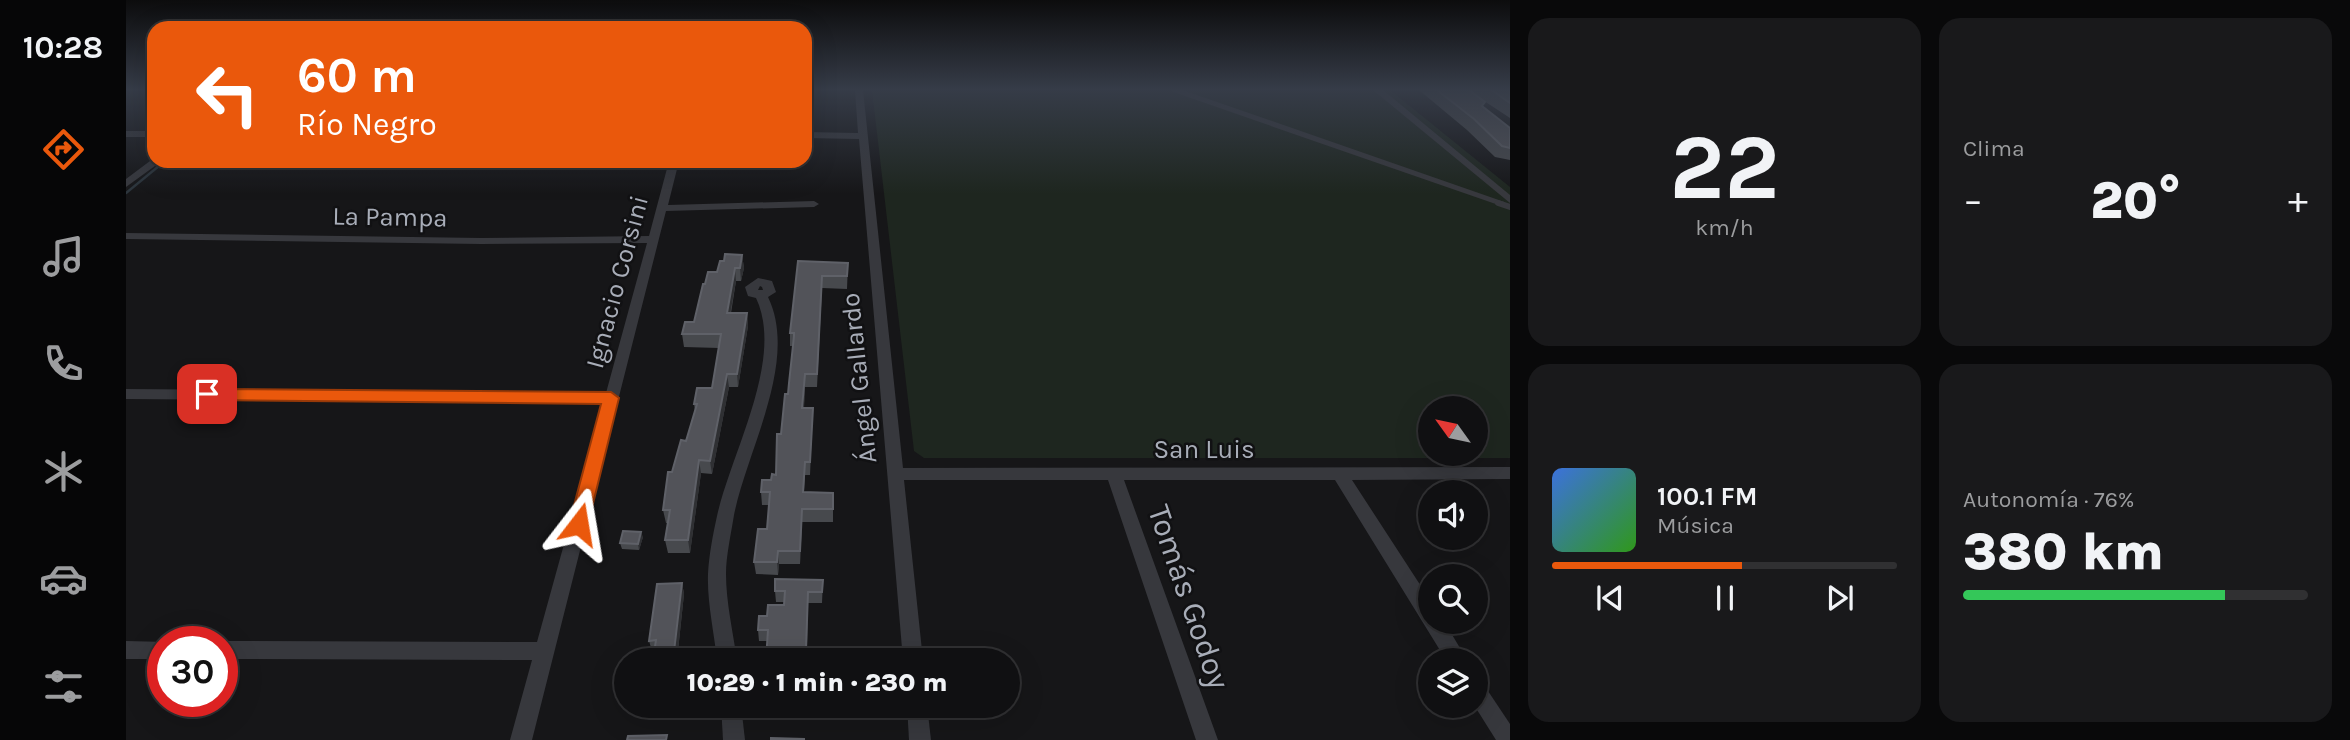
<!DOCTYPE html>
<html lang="es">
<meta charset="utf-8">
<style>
:root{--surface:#101012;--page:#19191b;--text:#f1f3f6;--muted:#9c9d9f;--line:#303032;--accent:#ea580c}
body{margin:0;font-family:Karla,sans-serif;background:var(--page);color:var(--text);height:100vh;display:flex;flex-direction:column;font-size:26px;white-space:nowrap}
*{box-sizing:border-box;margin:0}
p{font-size:23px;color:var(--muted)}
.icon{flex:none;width:38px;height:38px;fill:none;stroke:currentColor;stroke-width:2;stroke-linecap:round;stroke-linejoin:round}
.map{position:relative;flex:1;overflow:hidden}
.drawer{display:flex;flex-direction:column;gap:18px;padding:18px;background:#09090a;width:840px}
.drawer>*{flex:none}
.guide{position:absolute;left:21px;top:21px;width:665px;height:147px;border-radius:21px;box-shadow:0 7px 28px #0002,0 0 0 2px var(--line);background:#ea580c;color:#fff;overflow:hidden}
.needle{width:46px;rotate:303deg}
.buttons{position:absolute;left:1292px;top:396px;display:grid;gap:14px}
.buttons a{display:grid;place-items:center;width:70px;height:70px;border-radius:50%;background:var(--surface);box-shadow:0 7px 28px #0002,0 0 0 2px var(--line);font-size:35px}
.speed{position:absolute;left:21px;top:626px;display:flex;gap:14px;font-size:35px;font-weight:700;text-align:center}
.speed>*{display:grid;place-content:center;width:91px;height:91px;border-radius:50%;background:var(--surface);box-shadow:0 7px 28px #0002,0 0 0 2px var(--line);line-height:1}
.speed .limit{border:10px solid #d22;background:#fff;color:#111}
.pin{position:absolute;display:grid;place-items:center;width:60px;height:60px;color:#fff;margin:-30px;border-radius:14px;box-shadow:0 4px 10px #0006}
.me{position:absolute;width:77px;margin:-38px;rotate:14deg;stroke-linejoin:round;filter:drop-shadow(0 0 5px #0008)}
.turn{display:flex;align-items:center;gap:24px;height:147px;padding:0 35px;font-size:32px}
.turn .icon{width:91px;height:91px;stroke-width:2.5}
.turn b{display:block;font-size:49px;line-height:60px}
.big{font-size:52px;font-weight:800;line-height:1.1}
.drawer .widget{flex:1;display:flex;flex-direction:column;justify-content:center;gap:10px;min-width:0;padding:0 24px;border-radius:21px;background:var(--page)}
.drawer .dial{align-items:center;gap:0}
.dial b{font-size:91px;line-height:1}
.song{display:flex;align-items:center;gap:21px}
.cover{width:84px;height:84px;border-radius:10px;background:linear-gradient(135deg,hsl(220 70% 55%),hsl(110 70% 35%))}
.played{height:7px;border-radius:4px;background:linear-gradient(90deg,var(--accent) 55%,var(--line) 55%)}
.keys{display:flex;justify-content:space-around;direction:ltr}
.heat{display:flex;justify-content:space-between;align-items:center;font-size:38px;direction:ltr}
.charge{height:10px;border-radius:5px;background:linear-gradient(90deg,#34c759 76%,var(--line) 0)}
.drawer .tiles{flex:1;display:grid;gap:18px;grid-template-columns:repeat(2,1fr)}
.trip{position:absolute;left:488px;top:648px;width:406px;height:70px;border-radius:35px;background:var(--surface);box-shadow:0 7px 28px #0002,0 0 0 2px var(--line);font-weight:800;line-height:70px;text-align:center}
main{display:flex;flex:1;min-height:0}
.menu{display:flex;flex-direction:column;width:126px;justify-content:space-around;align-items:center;background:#060607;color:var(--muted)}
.menu .icon{width:49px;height:49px}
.menu .active{color:var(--accent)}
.menu b{font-size:32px;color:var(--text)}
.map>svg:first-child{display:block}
.green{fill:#1e261f;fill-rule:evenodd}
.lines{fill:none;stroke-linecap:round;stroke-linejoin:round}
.stream{stroke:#2c353c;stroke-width:2.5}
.lane-far1{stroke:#37383d;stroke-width:5}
.lane{stroke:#37383d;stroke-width:6}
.street{fill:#37383d;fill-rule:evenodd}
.wall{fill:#47494d}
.shaded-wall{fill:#2f3033}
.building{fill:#525359;stroke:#5f6168;stroke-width:2}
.route{fill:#ea580c;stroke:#983908;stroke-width:2}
.labels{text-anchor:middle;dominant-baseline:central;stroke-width:5;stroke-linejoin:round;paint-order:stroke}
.street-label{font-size:26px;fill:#a8adb8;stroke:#111113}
.near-street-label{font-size:32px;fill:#a8adb8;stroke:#111113}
</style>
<main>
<nav class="menu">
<b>10:28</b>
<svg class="icon active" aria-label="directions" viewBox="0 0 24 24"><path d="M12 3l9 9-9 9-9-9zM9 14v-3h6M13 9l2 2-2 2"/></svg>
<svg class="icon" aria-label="music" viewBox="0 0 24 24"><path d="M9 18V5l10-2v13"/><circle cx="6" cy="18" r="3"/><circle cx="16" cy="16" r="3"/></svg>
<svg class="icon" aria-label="phone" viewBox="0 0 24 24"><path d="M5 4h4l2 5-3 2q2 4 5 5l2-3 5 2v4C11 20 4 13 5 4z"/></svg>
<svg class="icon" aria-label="climate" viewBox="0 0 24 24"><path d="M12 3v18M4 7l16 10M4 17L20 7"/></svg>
<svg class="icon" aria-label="car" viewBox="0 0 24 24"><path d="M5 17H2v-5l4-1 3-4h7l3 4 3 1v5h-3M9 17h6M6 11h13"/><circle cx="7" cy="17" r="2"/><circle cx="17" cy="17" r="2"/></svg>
<svg class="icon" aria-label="filters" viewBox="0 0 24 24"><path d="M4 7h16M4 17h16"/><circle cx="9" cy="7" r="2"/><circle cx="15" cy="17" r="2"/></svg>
</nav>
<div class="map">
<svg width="1384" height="740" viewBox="0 0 1384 740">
<rect width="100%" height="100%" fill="#161618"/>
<path class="green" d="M746 90H1264L1384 187V458H798L788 451ZM1304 408H1349V453H1304Z"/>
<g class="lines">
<polyline class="stream" points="0,193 39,161"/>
<polyline class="lane-far1" points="1049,90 1377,204"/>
<polyline class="lane" points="1372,203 1384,207"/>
<g class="street">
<polygon points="729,90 737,90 777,468 1384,467 1384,479 1226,480 1304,600 1304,621 1318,621 1341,660 1320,660 1209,480 998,480 1092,740 1070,740 982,480 778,480 797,660 777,660 733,139 679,138 679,132 732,133"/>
<polygon points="1247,90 1257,90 1384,195 1384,203"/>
<rect x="0" y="131" width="28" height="6"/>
<polygon points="28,158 28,161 34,161 33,163 0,187 0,179"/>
<polygon points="543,161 553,161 542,205 688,201 693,204 688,207 540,211 406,740 384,740 406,660 96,659 96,642 92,642 96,641 411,642 477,403 0,399 0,389 480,393 521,243 355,244 0,239 0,233 355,238 523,236"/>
<path d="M632 278 646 281 650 292 642 297C673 361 621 450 608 515 605 534 600 556 600 574 600 602 607 632 611 660H591C588 632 581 602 582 574 583 555 587 534 591 516 605 453 659 359 630 298L622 296 619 287ZM634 286 636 287 637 290H632Z"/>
<polygon points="0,641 41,642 37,642 37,659 0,659"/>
<polygon points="1349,679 1356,682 1384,724 1384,740 1370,740 1348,705"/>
<polygon points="595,705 615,705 619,740 597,740"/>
<polygon points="781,705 801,705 805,740 783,740"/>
</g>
</g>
<g class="wall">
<polygon points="1293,90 1384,90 1384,118 1343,91 1356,106 1384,128 1384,160 1369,157 1341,130"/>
<polygon points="616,255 618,268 615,281 610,281 605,313 621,313 622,326 612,387 603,387 586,474 575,473 564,553 542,553 539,540 542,523 540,523 537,510 546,472 560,441 569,411 568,404 586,388 593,348 558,347 556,334 568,322 579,284 591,272"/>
<polygon points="672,261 722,263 721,289 696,288 691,387 679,387 678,408 687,408 684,475 679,475 678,492 707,493 707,522 676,522 674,564 653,564 652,575 630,574 628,562 641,529 643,505 636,505 635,492 650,475 662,394 667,346 664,346 664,333"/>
<polygon points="517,537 513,550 496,549 494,543"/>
<polygon points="697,580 696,603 682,603 681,649 695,660 641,641 633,641 632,630 641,616 658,605 658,602 650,602 649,591"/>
<polygon points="556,583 558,594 551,660 529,651 526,651 523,641"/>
<polygon points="525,705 549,705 549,707 526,708"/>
<polygon points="660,705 694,705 694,707"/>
</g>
<g class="shaded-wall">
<polygon points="616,255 618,268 615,281 614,268"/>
<polygon points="609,268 610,281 602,326 601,313"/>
<polygon points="621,313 622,326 612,387 611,374"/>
<polygon points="601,374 603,387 586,474 584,461"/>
<polygon points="679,374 679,387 677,421 676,408"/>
<polygon points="573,460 575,473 564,553 562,540"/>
<polygon points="676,509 676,522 674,564 674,551"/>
<polygon points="515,532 517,537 513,550 512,544"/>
<polygon points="652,551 653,564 652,575 651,562"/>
<polygon points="556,583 558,594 551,660 547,660"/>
</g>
<g class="building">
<polygon points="1311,90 1343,90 1359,102 1356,106 1384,128 1384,148 1376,146 1348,119"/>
<polygon points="1365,90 1384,90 1384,103 1367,91"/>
<polygon points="599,254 616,255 614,268 609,268 601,313 621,313 611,374 601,374 584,461 573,460 562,540 539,540 544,510 537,510 542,472 546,472 555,440 560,441 571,404 568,404 571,388 586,388 595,334 556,334 559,322 568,322 577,284 579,284 582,272 591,272 594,261 598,261"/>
<polygon points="672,261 722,263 721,276 696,276 691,374 679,374 676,408 687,408 684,462 679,462 677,492 707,493 707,509 676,509 674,551 652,551 651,562 628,562 632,529 641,529 644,492 635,492 636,480 645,480 646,474 650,475 651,434 655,434 659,394 662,394 663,383 668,336 668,333 664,333"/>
<polygon points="497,531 515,532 512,544 494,543"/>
<polygon points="649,579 697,580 696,592 682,592 680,649 695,649 695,660 640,660 642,630 632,630 633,616 641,616 642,605 658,605 659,591 649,591"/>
<polygon points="556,583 547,660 527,660 530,640 523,641 531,584"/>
<polygon points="541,735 540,740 501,740 502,736"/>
<polygon points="645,738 678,739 678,740 645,740"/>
</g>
<linearGradient id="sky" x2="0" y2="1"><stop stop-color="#0c0c0d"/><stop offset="0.46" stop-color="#363c48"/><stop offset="1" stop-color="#363c48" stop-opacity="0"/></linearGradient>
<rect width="1384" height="194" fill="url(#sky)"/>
<polygon class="route" points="81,389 485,392 493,398 462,524 459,530 453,533 446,530 443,524 475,404 81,400 73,394"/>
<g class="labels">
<g class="street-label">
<text transform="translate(264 217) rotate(1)">La Pampa</text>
<text transform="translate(491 282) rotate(-75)">Ignacio Corsini</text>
<text transform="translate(733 378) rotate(-96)">Ángel Gallardo</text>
<text x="1078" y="449">San Luis</text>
</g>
<g class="near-street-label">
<text transform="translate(1063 597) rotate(71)">Tomás Godoy</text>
</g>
</g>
</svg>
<div class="buttons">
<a><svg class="needle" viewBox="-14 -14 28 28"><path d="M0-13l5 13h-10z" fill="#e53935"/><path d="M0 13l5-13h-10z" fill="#9c9d9f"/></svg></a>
<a><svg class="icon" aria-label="sound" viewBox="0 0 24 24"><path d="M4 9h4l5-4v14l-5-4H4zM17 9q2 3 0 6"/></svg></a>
<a><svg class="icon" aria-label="search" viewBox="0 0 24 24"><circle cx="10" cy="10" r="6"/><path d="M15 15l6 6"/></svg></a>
<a><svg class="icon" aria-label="layers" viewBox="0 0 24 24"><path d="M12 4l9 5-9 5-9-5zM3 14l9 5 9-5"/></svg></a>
</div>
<div class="speed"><div class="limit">30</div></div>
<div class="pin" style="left:81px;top:394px;background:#d93025"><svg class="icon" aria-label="arrive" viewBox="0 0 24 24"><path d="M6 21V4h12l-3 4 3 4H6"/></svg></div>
<svg class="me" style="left:453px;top:524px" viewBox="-20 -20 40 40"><path d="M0-17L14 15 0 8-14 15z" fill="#ea580c" stroke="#fff" stroke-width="4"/></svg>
<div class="trip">10:29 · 1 min · 230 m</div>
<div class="guide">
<div class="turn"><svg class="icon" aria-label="left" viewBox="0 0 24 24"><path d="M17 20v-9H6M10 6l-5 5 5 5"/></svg><div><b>60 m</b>Río Negro</div></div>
</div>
</div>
<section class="drawer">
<div class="tiles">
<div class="widget dial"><b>22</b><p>km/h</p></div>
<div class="widget"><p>Clima</p>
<div class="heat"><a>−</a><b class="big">20°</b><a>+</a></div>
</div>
<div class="widget">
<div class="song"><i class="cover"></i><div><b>100.1 FM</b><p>Música</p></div></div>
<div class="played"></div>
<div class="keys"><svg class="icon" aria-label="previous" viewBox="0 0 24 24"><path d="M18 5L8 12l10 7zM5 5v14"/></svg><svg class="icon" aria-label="pause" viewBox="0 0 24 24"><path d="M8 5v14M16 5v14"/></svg><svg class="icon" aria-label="next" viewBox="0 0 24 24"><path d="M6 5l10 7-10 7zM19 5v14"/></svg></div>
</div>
<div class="widget"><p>Autonomía · 76%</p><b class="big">380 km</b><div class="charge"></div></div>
</div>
</section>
</main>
